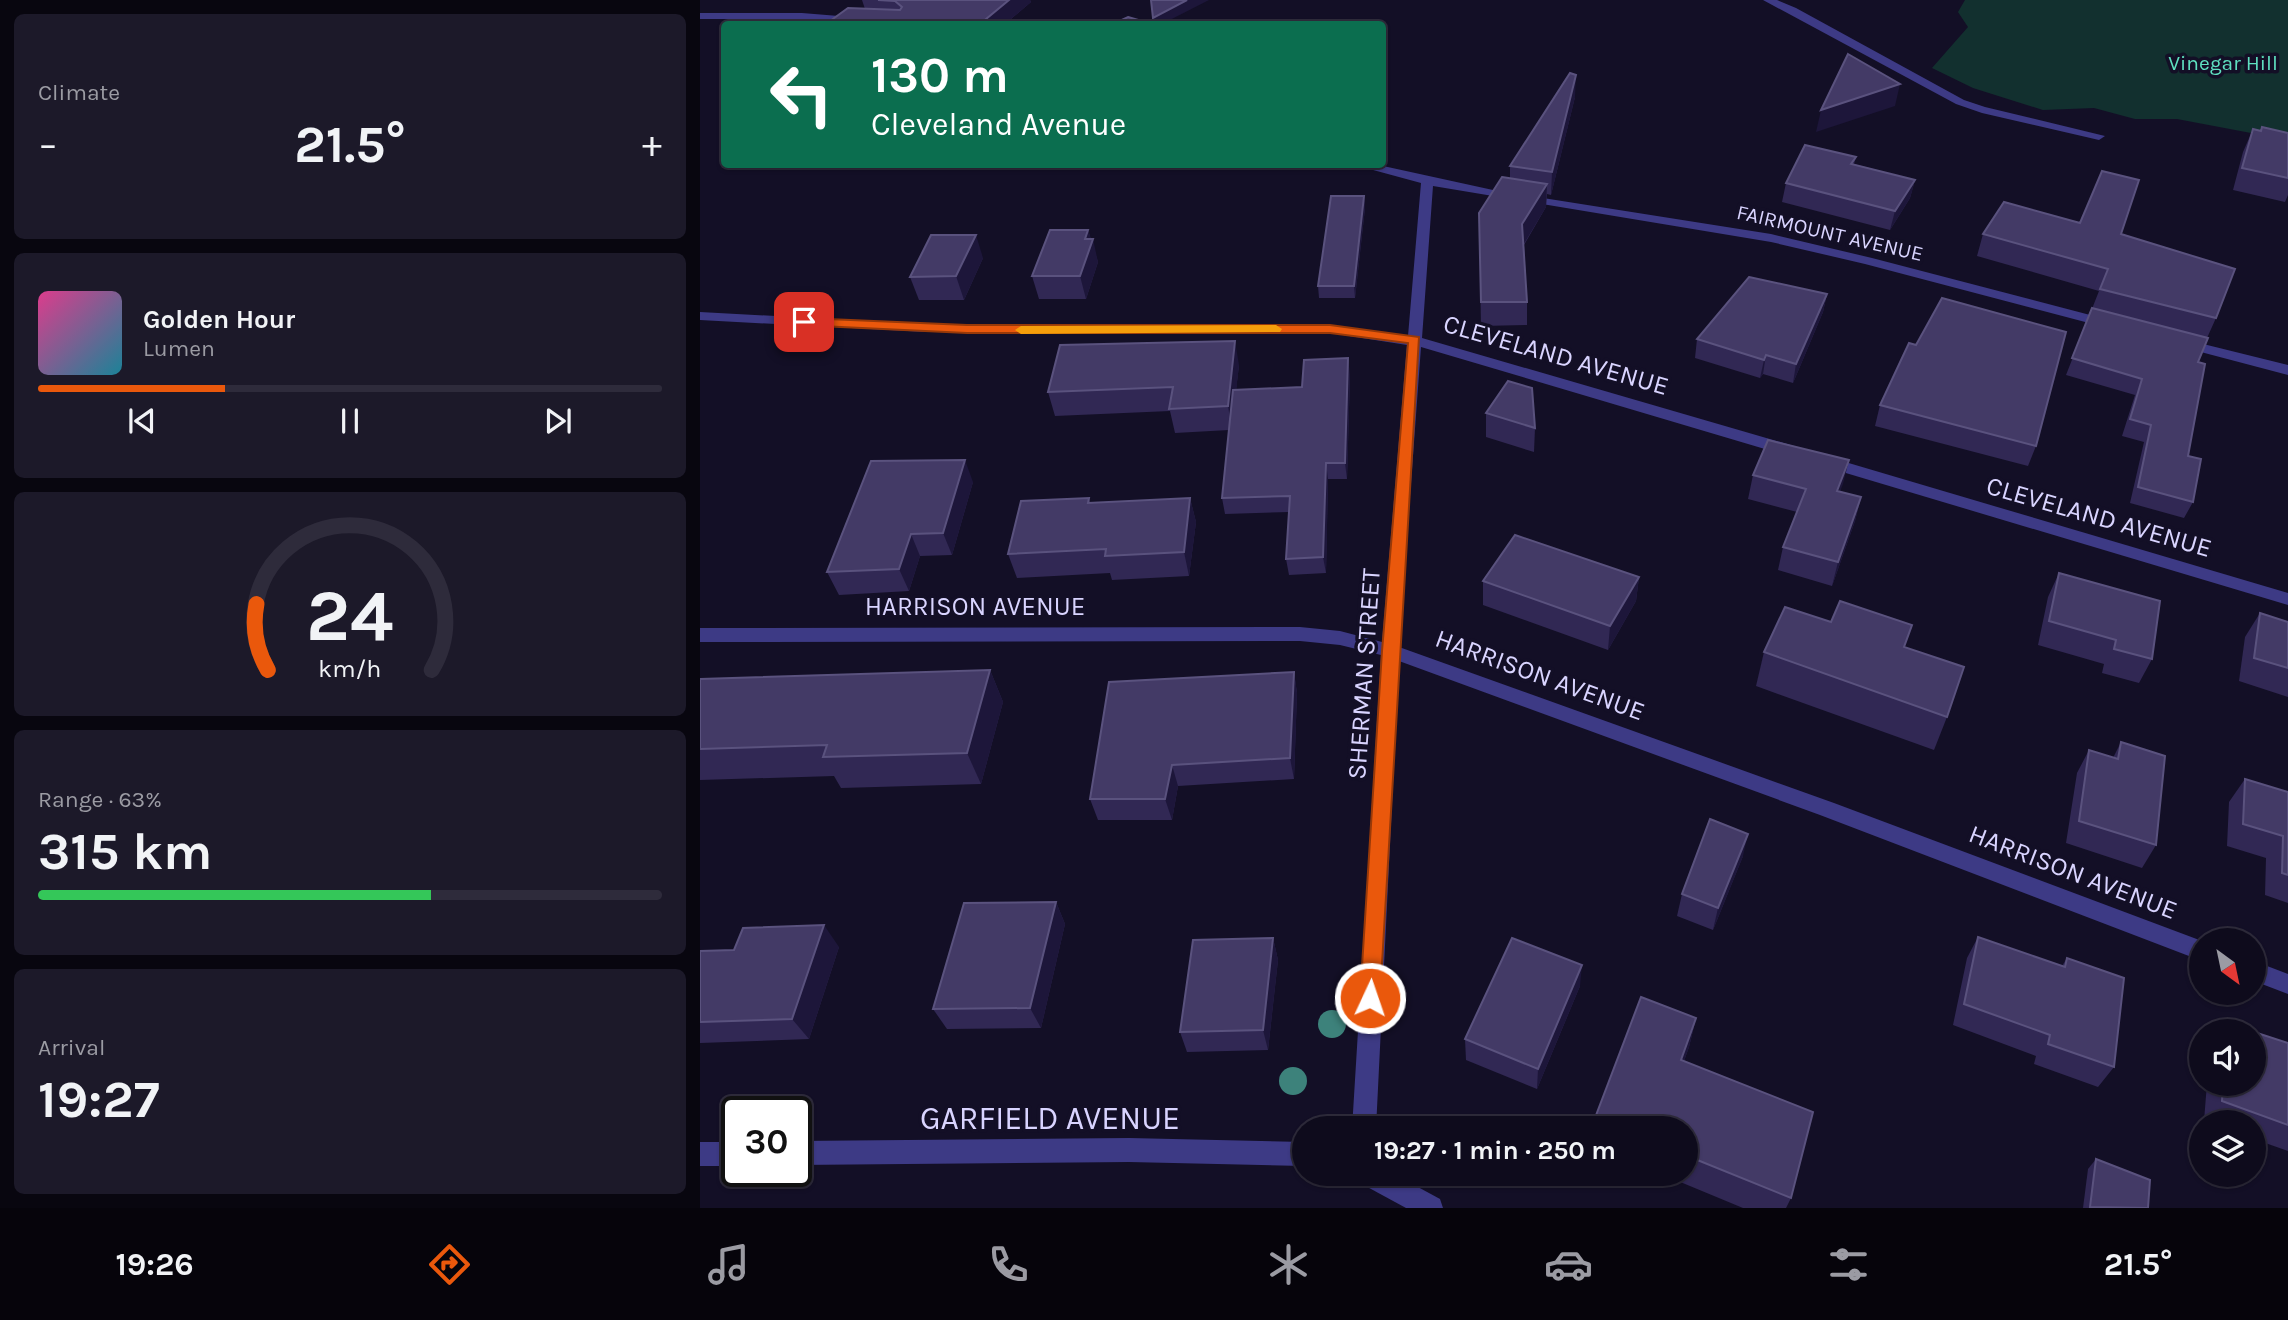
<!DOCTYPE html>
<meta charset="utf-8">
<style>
:root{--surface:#0e0b1c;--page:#1c1929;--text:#f1f3f6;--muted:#9b9ba3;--line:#2e2b3b;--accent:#ea580c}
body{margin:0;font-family:Karla,sans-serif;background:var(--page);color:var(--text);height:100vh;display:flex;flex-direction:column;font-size:26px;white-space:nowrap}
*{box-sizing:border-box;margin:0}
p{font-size:23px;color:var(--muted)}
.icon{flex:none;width:38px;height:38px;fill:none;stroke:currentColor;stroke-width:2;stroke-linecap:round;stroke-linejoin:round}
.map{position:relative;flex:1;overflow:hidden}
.side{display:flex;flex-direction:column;gap:14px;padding:14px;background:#08060f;width:700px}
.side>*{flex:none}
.banner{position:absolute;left:21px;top:21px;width:665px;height:147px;border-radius:7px;box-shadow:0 2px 5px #0004,0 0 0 2px var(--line);background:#0b6e4f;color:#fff;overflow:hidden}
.needle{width:46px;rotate:147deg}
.tools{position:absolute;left:1489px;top:928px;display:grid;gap:14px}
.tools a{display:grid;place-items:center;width:77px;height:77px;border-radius:50%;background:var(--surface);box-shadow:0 2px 5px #0004,0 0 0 2px var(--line);font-size:35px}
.speed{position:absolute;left:21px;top:1096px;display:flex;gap:14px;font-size:35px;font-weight:700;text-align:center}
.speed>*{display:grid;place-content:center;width:91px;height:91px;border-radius:50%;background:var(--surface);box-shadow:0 2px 5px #0004,0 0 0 2px var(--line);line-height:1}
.speed .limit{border:4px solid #111;border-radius:10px;background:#fff;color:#111}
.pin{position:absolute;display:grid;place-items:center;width:60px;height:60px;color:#fff;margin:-30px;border-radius:14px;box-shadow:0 4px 10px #0006}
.me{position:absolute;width:77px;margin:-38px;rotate:3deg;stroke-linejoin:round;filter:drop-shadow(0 0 5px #0008)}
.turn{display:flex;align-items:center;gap:24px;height:147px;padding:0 35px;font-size:32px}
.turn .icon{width:91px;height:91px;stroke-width:2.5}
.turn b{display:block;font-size:49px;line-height:60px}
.big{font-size:52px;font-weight:700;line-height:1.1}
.side .tile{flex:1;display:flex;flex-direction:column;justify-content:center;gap:10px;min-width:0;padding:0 24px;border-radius:10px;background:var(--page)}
.side .dial{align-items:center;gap:0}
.dial svg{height:182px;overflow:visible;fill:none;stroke:var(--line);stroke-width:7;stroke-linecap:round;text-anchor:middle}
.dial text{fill:var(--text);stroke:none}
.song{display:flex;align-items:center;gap:21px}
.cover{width:84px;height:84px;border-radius:10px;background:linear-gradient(135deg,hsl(330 70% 55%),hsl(190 70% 35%))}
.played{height:7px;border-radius:4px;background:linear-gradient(90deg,var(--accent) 30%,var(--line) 30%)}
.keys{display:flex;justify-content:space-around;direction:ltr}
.heat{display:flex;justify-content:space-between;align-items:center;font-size:38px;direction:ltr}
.charge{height:10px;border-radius:5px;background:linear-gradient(90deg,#34c759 63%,var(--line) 0)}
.trip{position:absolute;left:592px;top:1116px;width:406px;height:70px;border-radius:35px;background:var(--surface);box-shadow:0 2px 5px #0004,0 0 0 2px var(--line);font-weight:700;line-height:70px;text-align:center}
.menu{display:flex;height:112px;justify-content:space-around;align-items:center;background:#06040b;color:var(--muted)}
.menu .icon{width:49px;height:49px}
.menu .on{color:var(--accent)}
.menu b{font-size:32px;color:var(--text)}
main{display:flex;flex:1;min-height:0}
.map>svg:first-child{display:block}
.green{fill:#12302f}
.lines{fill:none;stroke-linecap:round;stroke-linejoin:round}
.minor{fill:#3d3a85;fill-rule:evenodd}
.tree{fill:#3d827b}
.wall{fill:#312854}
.shaded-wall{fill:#1d163a}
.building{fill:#433a66;stroke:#5a527e;stroke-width:2}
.route{fill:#ea580c;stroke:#983908;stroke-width:2}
.slow{fill:#f59e0b}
.labels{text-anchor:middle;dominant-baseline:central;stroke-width:7;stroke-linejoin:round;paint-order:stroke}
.far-park-label{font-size:21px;fill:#5fe0c0;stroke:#130f26}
.far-street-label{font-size:21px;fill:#d9d4ff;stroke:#130f26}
.street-label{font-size:26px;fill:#d9d4ff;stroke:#130f26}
.near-street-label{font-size:32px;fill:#d9d4ff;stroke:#130f26}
</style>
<main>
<section class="side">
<div class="tile"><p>Climate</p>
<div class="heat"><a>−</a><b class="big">21.5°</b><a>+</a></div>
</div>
<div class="tile">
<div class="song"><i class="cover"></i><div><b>Golden Hour</b><p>Lumen</p></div></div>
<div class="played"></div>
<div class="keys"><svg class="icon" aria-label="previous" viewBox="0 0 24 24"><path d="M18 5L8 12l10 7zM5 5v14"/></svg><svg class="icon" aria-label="pause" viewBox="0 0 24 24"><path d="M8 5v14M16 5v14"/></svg><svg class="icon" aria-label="next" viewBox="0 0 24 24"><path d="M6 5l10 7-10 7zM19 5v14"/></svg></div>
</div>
<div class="tile dial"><svg viewBox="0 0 100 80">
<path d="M14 69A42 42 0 1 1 86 69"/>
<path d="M14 69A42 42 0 0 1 9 40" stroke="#ea580c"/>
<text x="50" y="56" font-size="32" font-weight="700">24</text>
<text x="50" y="72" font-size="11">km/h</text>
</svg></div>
<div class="tile"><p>Range · 63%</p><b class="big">315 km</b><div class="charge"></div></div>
<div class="tile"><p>Arrival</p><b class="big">19:27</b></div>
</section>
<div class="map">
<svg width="1588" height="1208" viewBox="0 0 1588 1208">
<rect width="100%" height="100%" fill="#130f26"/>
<polygon class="green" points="1265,0 1588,0 1588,140 1477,119 1435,119 1394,108 1343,110 1273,88 1232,68 1268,27 1258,12"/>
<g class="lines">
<g class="minor">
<polygon points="1063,0 1077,0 1096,8 1264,100 1285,107 1405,136 1399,140 1282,113 1256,104"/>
<polygon points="0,13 102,13 200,21 205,24 168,24 102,19 0,19"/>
<polygon points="651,164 674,164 793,190 1071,234 1172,258 1413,321 1415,324 1408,328 1165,264 1071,242 733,186 722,338 1094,446 1096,450 1094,454 1082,454 721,347 699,647 1134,803 1502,941 1502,961 1120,815 699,661 676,1129 652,1129 681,655 640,645 600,641 0,642 0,628 600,627 640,631 682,642 707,345 630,333 226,332 0,320 0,312 226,324 630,325 708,336 721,183"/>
<polygon points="1483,339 1588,365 1588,375 1478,346 1476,343 1478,340"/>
<polygon points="1125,456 1588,593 1588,605 1119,465 1117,461 1119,457"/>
<polygon points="1554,961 1588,974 1588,994 1554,981"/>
<polygon points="429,1138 604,1142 604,1166 429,1162 96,1165 96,1141"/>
<rect x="0" y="1142" width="37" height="24"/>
<polygon points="657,1174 694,1174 740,1199 743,1208 706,1208 660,1183"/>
</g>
</g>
<g class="tree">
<circle cx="632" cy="1024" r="14"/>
<circle cx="593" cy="1081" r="14"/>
</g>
<g class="wall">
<polygon points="162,0 330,0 331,2 305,24 165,9"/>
<polygon points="875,97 851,195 847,194 846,207 824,245 827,302 827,325 781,326 779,213 810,178 810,166"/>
<polygon points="1562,127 1588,133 1588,195 1585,202 1533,190 1543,152 1553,129 1560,131"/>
<polygon points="1156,157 1154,164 1215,180 1210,198 1190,230 1082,202 1086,183"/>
<polygon points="664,196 665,208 655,298 619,298 618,286"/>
<polygon points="388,230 398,262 386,299 339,299 332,276"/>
<polygon points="1283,234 1421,234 1516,318 1507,338 1498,362 1488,456 1493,502 1484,518 1430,503 1444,442 1422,436 1435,395 1366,375 1399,291 1277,256"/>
<polygon points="283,258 264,300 219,300 210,277"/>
<polygon points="1127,294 1123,312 1093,383 1063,374 1060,378 995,358 997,339"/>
<polygon points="1216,345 1336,446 1328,466 1175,426 1180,405"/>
<polygon points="539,365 536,390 602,387 650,374 647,479 628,479 626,573 589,575 586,559 589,512 525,514 522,498 529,430 475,433 470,411 355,416 348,392"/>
<polygon points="786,413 835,428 834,452 786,437"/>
<polygon points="1149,460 1140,491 1161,497 1155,521 1132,586 1078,570 1083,547 1097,512 1048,499 1053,475"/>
<polygon points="273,482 252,555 220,556 209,591 139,595 127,572"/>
<polygon points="389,498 390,503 490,498 496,522 489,576 412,580 410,573 317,578 308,554"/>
<polygon points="1359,573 1452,659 1439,683 1402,673 1404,664 1338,645 1348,597"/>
<polygon points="939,577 936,601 908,650 783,605 783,581"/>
<polygon points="1560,613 1588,622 1588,697 1539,681 1545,637"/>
<polygon points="1205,647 1247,717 1234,750 1056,686 1064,652"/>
<polygon points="290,670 303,702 281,784 141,788 134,776 0,780 0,679"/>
<polygon points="594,672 597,693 594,779 478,786 472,820 398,820 390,799"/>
<polygon points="1421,742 1456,845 1442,868 1366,843 1377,773 1389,750 1413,758"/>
<polygon points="1545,779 1588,792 1588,903 1565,895 1566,858 1527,846 1529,802"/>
<polygon points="1043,856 1013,930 977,916 982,894"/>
<polygon points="356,902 365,924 341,1028 247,1029 233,1009"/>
<polygon points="1278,937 1362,966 1367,958 1414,1067 1398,1087 1334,1064 1336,1056 1253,1025 1267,958"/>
<polygon points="573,938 578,960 568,1050 487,1052 480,1032"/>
<polygon points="139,947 109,1039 0,1043 0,951"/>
<polygon points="880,986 837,1089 766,1060 765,1039"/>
<polygon points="996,1018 989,1047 984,1061 1091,1198 1086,1208 1043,1208 961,1174 985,1174 985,1129 894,1129 895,1118"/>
<polygon points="1527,1022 1552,1031 1520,1031"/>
<polygon points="1588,1043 1588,1151 1554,1139 1554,1122 1507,1122 1504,1121 1507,1083 1554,1083"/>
<polygon points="1396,1159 1448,1208 1383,1208 1388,1169"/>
</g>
<g class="shaded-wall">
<polygon points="309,0 330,0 331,2 305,24 280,24"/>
<polygon points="487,0 509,0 462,24 454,24 453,18"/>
<polygon points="876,75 875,97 851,195 852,172"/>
<polygon points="1200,84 1195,106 1116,132 1121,110"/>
<polygon points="1215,180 1210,198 1190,230 1195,211"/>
<polygon points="847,184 846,207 822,247 822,224"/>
<polygon points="664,196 665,208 655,298 654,286"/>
<polygon points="388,230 392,242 393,239 398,262 386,299 380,276 385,239"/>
<polygon points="276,235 283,258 264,300 256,276"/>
<polygon points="1127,294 1123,312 1093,383 1096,364"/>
<polygon points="535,341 539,365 532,430 528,406"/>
<polygon points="1066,355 1063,374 1060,378 1064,360"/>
<polygon points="648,358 650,374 647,479 645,463"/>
<polygon points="265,460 273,482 252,555 243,533"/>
<polygon points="1149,460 1143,484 1131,515 1137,491"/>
<polygon points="626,463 628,479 626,573 623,557"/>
<polygon points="1161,497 1155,521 1132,586 1138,562"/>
<polygon points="490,498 496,522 489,576 484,552"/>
<polygon points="211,534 220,556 209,591 199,569"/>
<polygon points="939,577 936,601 908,650 910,626"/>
<polygon points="290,670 303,702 281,784 267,753"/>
<polygon points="594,672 597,693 594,779 590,758"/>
<polygon points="472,765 478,786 472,820 465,799"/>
<polygon points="1048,834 1043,856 1013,930 1018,908"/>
<polygon points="356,902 365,924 341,1028 330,1008"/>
<polygon points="124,925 139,947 109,1039 92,1019"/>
<polygon points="573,938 578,960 568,1050 563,1030"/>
<polygon points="882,965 880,986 837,1089 838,1069"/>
<polygon points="996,1018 989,1047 974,1088 981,1060"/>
</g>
<g class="building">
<polygon points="178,0 309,0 280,24 126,24 148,8 200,10 202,7 195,1"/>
<polygon points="451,0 487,0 453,18"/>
<polygon points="428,17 452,24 413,24"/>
<polygon points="1148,54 1200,84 1121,110"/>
<polygon points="870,73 876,75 852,172 810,166"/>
<polygon points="1562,127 1588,133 1588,178 1542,168 1553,129 1561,131"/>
<polygon points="1105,145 1156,157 1151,164 1215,180 1195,211 1086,183"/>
<polygon points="1402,171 1439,180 1421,234 1535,269 1516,318 1400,289 1408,269 1283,234 1304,202 1380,223"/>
<polygon points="802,177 847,184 822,224 827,302 781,302 779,213"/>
<polygon points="631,196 664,196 654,286 618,286"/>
<polygon points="350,230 388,230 385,239 393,239 380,276 332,276"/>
<polygon points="231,235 276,235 256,276 210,277"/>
<polygon points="1049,277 1127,294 1096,364 1066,355 1064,360 997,339"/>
<polygon points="1242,298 1366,332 1336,446 1180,405 1209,343 1216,345"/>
<polygon points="1392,308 1508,338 1498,362 1505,364 1488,456 1501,459 1493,502 1438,487 1451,425 1430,419 1442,379 1372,358"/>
<polygon points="535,341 528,406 469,409 473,387 348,392 360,345"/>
<polygon points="648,358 645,463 626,463 623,557 586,559 590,496 522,498 533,390 602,387 604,360"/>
<polygon points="808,381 832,388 835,428 786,413"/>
<polygon points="1068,440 1149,460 1137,491 1161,497 1138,562 1083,547 1106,489 1053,475"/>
<polygon points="265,460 243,533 211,534 199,569 127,572 171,461"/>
<polygon points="389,498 388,503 490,498 484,552 405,556 406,549 308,554 321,501"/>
<polygon points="815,535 939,577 910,626 783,581"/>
<polygon points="1359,573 1460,601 1452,659 1414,649 1416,640 1349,621"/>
<polygon points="1140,601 1212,625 1204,647 1264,667 1247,717 1064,652 1085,607 1131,622"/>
<polygon points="1560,613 1588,622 1588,668 1554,658"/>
<polygon points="290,670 267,753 123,757 127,745 0,749 0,679"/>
<polygon points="594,672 590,758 472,765 465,799 390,799 409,682"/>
<polygon points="1421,742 1465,756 1456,845 1379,821 1389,750 1418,759"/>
<polygon points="1545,779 1588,792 1588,875 1582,873 1583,836 1543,824"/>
<polygon points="1010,819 1048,834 1018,908 982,894"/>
<polygon points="356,902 330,1008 233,1009 264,903"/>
<polygon points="124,925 92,1019 0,1022 0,951 34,950 43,928"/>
<polygon points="1278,937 1365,967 1367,958 1424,978 1414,1067 1348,1044 1350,1035 1264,1004"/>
<polygon points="573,938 563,1030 480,1032 493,940"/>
<polygon points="812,938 882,965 838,1069 765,1039"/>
<polygon points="941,997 996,1018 981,1060 1113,1112 1091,1198 985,1155 985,1129 921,1129 895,1118"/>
<polygon points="1527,1022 1552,1031 1527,1031"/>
<polygon points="1554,1032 1588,1043 1588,1125 1522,1101 1523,1083 1554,1083"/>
<polygon points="1396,1159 1450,1180 1448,1208 1390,1207"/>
</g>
<polygon class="route" points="104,318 267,325 630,325 719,337 680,998 677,1005 670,1008 663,1005 660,998 682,651 708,343 630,333 267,333 99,325 97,322"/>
<polygon class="slow" points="576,325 582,329 580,332 321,334 315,330 321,326"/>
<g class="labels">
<g class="far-park-label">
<text x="1523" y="63">Vinegar Hill</text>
</g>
<g class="far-street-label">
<text transform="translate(1130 233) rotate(13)">FAIRMOUNT AVENUE</text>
</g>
<g class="street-label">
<text transform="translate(856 355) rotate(16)">CLEVELAND AVENUE</text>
<text transform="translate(1399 517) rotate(16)">CLEVELAND AVENUE</text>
<text x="275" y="606">HARRISON AVENUE</text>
<text transform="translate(664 674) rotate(-86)">SHERMAN STREET</text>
<text transform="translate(840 675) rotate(20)">HARRISON AVENUE</text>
<text transform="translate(1373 872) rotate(21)">HARRISON AVENUE</text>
</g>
<g class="near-street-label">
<text x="350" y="1118">GARFIELD AVENUE</text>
</g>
</g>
</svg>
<div class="tools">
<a><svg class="needle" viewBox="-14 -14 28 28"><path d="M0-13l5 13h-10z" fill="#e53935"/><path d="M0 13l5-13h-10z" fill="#9b9ba3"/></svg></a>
<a><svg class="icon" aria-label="sound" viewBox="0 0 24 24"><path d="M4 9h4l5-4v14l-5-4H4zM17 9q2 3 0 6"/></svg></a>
<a><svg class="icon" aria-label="layers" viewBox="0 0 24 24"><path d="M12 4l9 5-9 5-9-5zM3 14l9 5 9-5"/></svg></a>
</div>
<div class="speed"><div class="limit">30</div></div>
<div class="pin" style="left:104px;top:322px;background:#d93025"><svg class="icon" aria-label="arrive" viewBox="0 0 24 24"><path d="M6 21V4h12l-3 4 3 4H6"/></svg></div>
<svg class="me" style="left:670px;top:998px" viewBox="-20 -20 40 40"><circle r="17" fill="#ea580c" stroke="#fff" stroke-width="3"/><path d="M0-11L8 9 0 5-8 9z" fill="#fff"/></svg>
<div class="trip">19:27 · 1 min · 250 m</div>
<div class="banner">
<div class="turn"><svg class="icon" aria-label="left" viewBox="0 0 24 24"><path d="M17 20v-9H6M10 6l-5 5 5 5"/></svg><div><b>130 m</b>Cleveland Avenue</div></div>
</div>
</div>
</main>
<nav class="menu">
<b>19:26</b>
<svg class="icon on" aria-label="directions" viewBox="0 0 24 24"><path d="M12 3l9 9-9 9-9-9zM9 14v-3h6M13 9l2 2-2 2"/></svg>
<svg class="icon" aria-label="music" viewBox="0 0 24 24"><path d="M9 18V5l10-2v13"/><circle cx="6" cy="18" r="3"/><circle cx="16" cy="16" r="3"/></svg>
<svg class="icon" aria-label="phone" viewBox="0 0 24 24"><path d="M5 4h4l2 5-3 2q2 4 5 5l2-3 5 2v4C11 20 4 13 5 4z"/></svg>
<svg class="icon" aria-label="climate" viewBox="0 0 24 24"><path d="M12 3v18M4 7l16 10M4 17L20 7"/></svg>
<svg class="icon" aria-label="car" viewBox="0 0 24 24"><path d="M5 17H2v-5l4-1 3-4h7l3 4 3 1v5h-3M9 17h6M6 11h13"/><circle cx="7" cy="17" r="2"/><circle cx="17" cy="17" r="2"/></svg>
<svg class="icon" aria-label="filters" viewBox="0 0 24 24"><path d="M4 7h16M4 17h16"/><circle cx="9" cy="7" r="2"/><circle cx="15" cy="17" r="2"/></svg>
<b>21.5°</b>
</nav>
